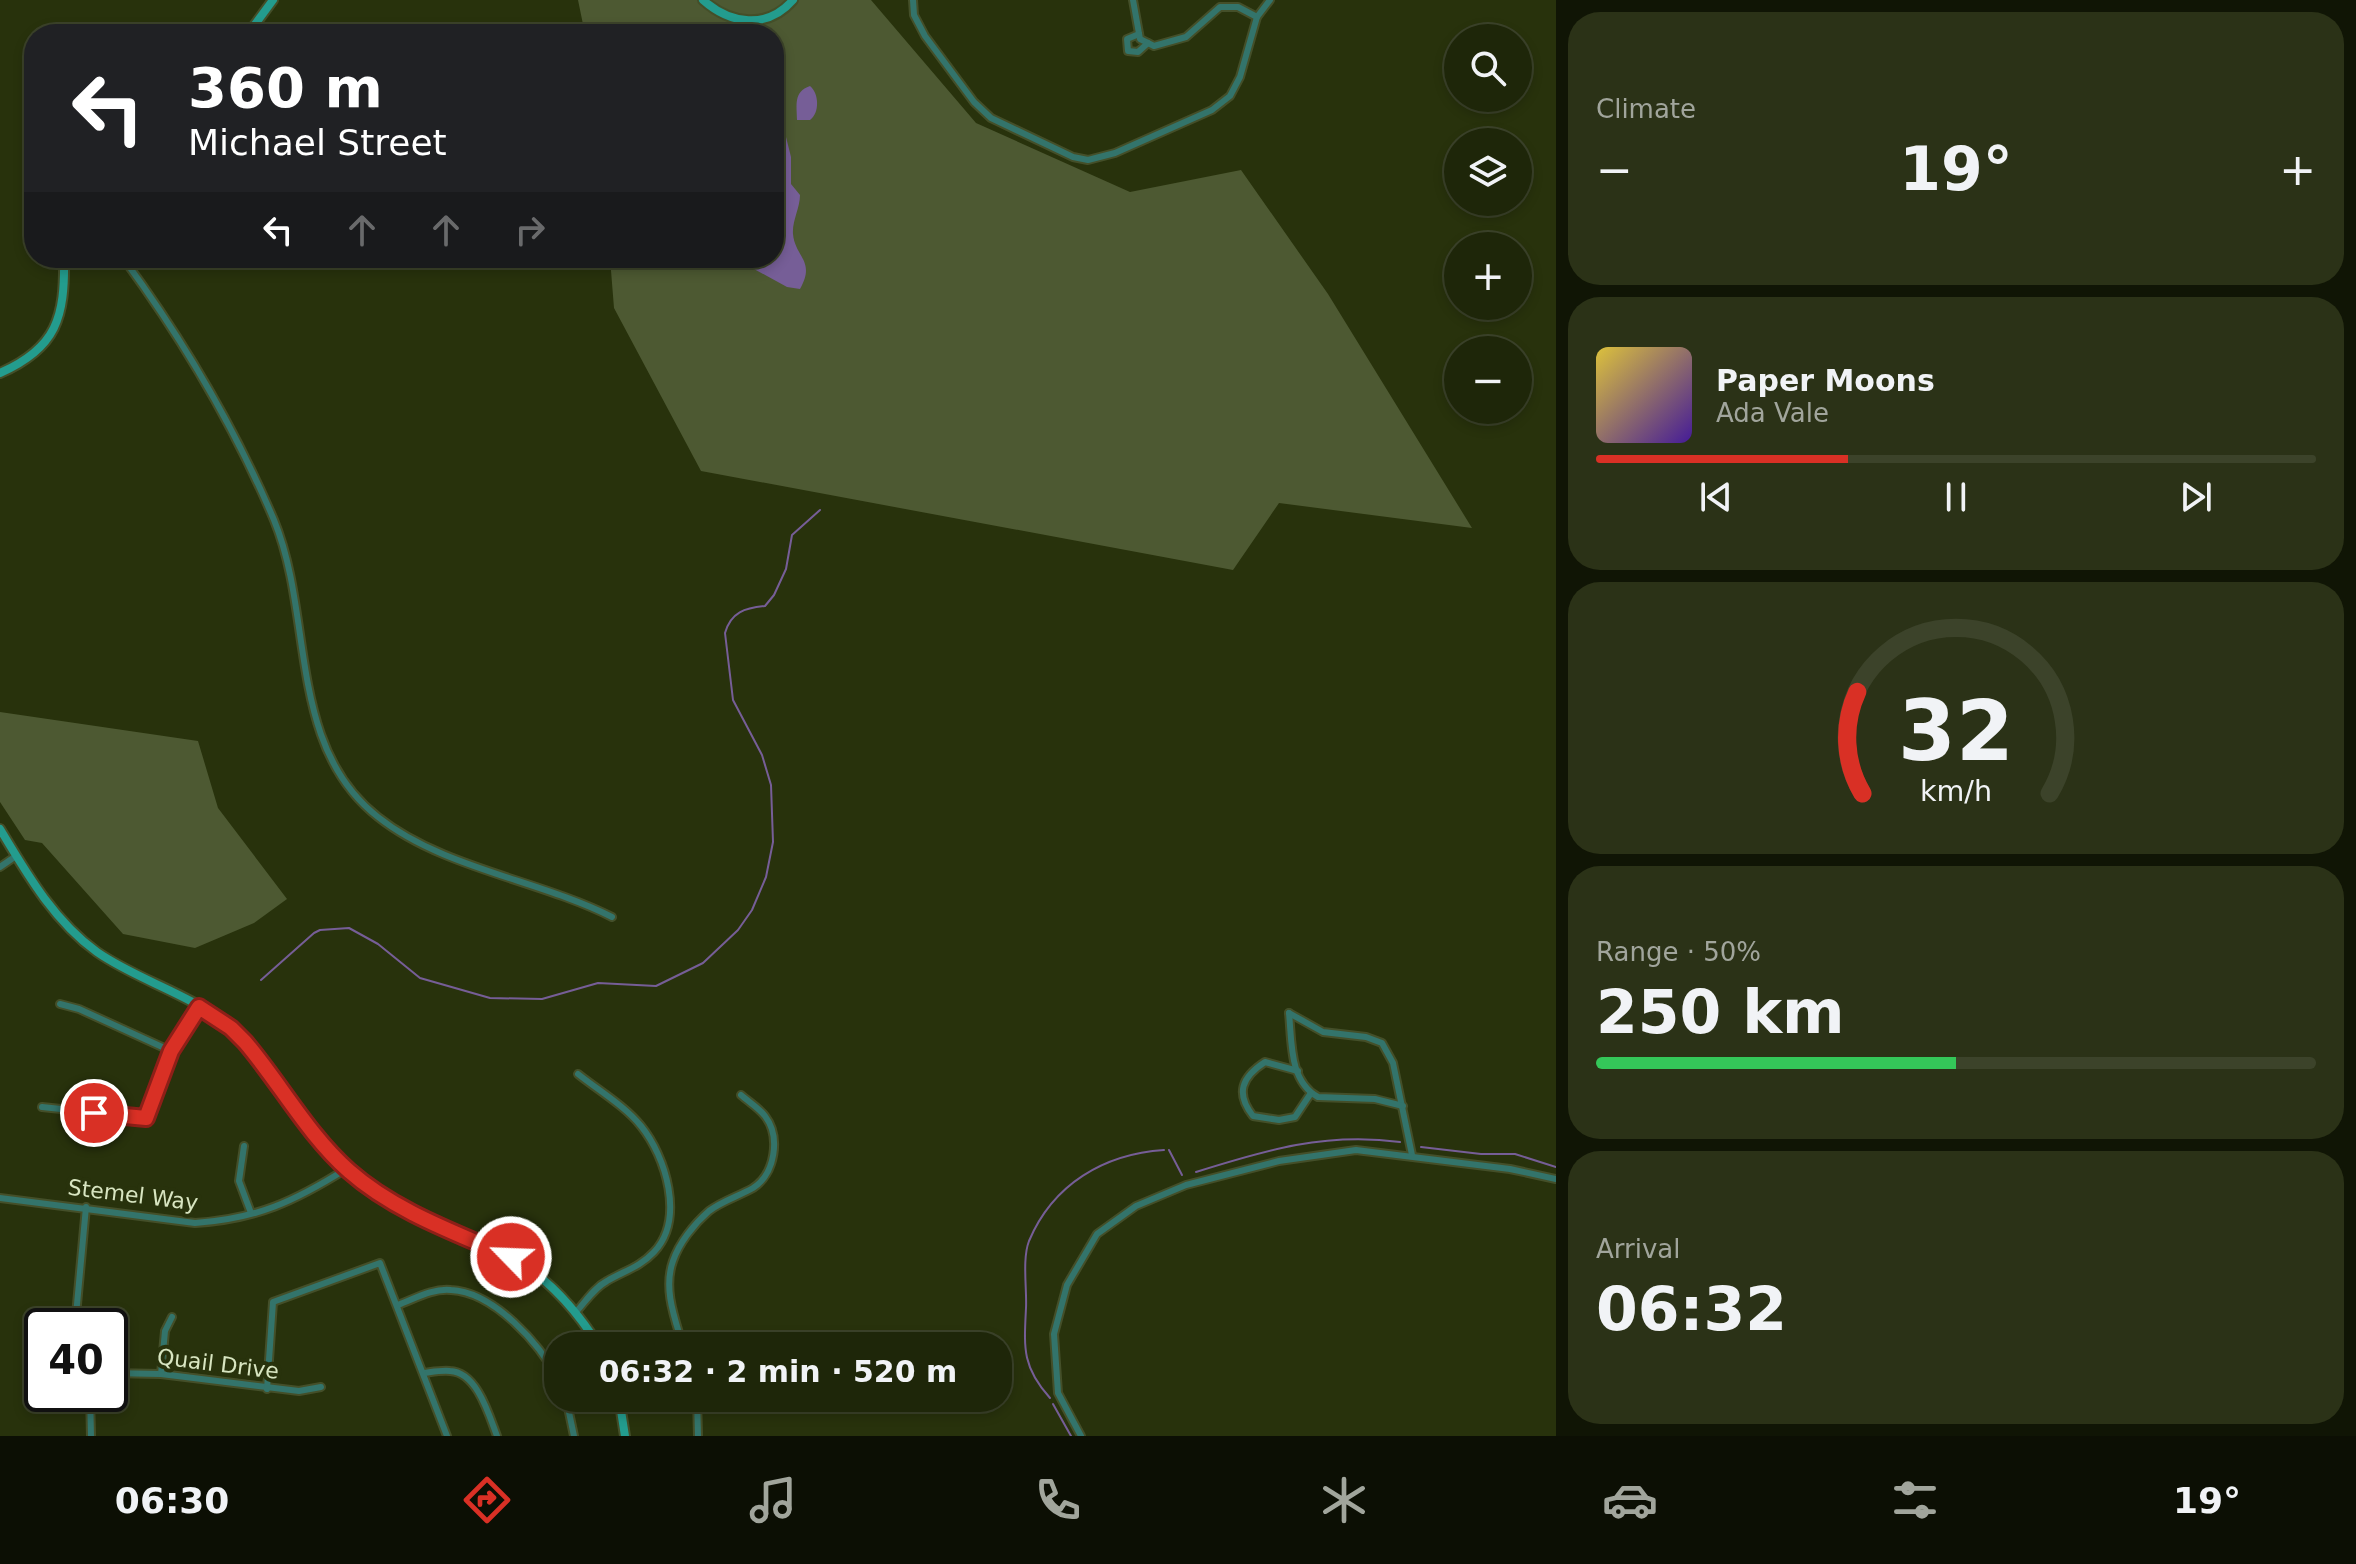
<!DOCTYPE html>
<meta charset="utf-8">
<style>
:root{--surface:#1e2609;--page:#2b3217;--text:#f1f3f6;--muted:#a1a59c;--line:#3c432a;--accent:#d93025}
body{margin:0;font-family:"DejaVu Sans",sans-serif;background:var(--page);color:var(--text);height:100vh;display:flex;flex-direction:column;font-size:30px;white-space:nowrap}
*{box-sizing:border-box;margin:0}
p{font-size:26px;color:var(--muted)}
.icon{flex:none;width:44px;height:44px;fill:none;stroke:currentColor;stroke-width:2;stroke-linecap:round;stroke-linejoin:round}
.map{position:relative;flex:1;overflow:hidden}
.sheet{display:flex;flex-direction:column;gap:12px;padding:12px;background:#101505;width:800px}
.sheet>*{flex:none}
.guide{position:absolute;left:24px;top:24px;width:760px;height:244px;border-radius:32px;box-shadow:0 4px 12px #0003,0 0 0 2px var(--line);background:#202124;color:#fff;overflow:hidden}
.buttons{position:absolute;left:1444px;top:24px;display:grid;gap:16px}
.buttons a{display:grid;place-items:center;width:88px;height:88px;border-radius:50%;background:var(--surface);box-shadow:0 4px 12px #0003,0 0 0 2px var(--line);font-size:40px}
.speed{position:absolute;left:24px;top:1308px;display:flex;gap:16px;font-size:40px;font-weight:700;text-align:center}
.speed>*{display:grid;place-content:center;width:104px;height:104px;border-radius:50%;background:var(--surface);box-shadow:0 4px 12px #0003,0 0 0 2px var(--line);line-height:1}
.speed .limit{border:4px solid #111;border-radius:12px;background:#fff;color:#111}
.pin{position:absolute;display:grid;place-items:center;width:68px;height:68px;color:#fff;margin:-34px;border:4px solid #fff;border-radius:50%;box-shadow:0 2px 8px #0007}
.me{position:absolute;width:88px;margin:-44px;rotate:294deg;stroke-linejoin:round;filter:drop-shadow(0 0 6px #0008)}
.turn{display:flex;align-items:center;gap:28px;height:168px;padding:0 32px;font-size:36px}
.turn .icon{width:104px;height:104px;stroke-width:2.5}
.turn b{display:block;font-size:56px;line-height:68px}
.lanes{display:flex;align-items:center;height:76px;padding:0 32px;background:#0003;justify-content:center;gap:40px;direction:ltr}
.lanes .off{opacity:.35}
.big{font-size:60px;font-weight:700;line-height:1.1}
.sheet .widget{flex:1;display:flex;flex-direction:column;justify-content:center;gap:12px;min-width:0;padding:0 28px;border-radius:32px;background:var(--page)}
.sheet .dial{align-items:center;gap:0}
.dial svg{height:208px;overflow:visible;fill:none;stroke:var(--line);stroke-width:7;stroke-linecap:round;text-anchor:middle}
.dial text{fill:var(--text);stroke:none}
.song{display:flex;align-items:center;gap:24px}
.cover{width:96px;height:96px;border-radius:12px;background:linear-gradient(135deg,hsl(50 70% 55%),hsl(260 70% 35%))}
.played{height:8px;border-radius:4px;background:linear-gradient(90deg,var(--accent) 35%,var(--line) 35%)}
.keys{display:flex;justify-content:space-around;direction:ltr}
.heat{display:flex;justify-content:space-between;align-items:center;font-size:44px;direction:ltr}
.charge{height:12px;border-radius:6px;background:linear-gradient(90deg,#34c759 50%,var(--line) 0)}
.trip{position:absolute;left:544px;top:1332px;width:468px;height:80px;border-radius:32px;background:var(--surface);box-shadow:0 4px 12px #0003,0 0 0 2px var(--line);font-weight:700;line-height:80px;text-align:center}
.menu{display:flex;height:128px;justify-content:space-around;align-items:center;background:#0c0f04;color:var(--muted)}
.menu .icon{width:56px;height:56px}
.menu .active{color:var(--accent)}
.menu b{font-size:36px;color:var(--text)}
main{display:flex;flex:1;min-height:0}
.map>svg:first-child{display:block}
.green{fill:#4d5932}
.water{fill:#765e97}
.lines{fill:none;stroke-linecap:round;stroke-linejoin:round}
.stream{stroke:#765e97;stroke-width:2}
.street-casing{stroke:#444f29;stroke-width:10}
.secondary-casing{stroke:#444f29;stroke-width:12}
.street{stroke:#33746b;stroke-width:6}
.secondary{stroke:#239c8e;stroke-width:8}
.route-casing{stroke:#8d1f18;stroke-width:20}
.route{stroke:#d93025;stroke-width:14}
.labels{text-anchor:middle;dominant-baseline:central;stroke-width:8;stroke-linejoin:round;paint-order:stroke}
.street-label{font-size:22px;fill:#d8e5c1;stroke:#28320c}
</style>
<main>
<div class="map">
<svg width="1556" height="1436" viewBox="0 0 1556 1436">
<rect width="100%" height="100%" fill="#28320c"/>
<g class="green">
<polygon points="578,0 871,0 976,123 1130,192 1241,170 1328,294 1472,528 1279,503 1233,570 701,471 614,308 610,258 774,258 774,34 585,34"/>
<polygon points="0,712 198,741 218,808 287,899 254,923 195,948 123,934 42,843 25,840 0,802"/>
</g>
<g class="water">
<path d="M810 86C819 93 820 113 810 120H797C797 105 793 92 810 86Z"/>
<path d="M774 124 784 129 791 157V184L800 195C800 208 792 221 793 234 795 257 816 261 800 289L787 287 734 258H774Z"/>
</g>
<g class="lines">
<g class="stream">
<path d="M261 980 314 933 320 930 349 928 378 944 420 978 490 998 542 999 598 983 656 986 703 963 738 930 752 910 766 877 773 842 771 785 762 755 733 700 725 633C731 612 745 608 765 606L774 595 786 569 792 535 820 510"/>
<polyline points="1421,1147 1481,1154 1515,1154 1556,1167"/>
<polyline points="1169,1150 1182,1175"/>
<path d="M1196 1172C1266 1150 1325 1132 1400 1142"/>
<path d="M1050 1398C1022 1367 1024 1348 1026 1308 1027 1289 1022 1259 1029 1241 1053 1184 1104 1154 1164 1150"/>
<polyline points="1053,1404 1071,1436"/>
</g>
<defs>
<g id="street">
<polyline points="913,0 914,15 925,36 974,102 991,118 1073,157 1088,160 1115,153 1212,110 1230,96 1240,77 1257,17 1270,0"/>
<polyline points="1133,0 1140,39 1154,46 1186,37 1220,7 1238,7 1257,17"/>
<polyline points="1139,34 1127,39 1128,51 1138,52 1148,43"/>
<path d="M123 258C184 341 234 426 274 520 314 617 287 746 378 817 442 868 539 880 612 917"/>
<polyline points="0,867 16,856"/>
<polyline points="60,1004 79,1009 171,1051"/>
<polyline points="1289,1013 1323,1032 1366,1037 1382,1043 1393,1063 1412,1155"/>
<path d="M1289 1013C1292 1042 1289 1081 1318 1097L1375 1099 1403 1106"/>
<path d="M1298 1071 1265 1062C1242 1077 1235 1093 1253 1116L1279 1120 1295 1117 1311 1093"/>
<path d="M42 1107 146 1118C158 1077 175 1043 199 1007"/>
<polyline points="244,1146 239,1181 251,1213"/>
<path d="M0 1198 195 1223C257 1219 295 1201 346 1169"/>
<path d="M398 1305C414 1299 433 1288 451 1290 494 1292 540 1344 558 1379"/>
<path d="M576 1312C586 1301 594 1288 607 1281 624 1271 640 1267 654 1252 685 1219 666 1157 641 1126 625 1106 598 1090 578 1074"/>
<polyline points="75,1326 86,1207"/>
<path d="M683 1346C675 1319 663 1289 673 1261 679 1243 694 1224 709 1211 722 1201 739 1196 753 1188 775 1174 781 1137 765 1116 759 1108 749 1102 741 1095"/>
<polyline points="110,1373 161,1374 299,1391 321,1387"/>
<path d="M424 1373C432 1372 442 1370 450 1371 477 1372 489 1415 497 1436"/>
<polyline points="161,1374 165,1331 172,1317"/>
<polyline points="267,1389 273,1302 380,1263 447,1436"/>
<polyline points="90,1394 91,1436"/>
<polyline points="566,1398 574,1436"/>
<polyline points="697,1398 698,1436"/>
<polyline points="1081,1436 1058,1393 1054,1334 1067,1285 1097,1234 1136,1206 1186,1185 1279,1161 1356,1150 1510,1169 1556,1179"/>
</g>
<g id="secondary">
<path d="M703 0C730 24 767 30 793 0"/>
<polyline points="248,34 273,0"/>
<path d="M0 373C57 348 65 317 64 258"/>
<path d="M0 829C27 874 54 921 97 952 140 982 196 995 234 1031 286 1079 315 1149 373 1191 415 1220 466 1233 510 1257 548 1277 577 1311 599 1346"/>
<polyline points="619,1398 625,1436"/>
</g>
</defs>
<use href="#street" class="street-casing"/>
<use href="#secondary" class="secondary-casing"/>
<use href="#street" class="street"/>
<use href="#secondary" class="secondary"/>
</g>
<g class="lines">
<defs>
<path id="route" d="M94 1113 146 1118 171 1051 199 1007 231 1028 245 1042C280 1083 308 1135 349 1171 394 1211 456 1233 511 1257"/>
</defs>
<use href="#route" class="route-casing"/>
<use href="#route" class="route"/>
</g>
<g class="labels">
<g class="street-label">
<text transform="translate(133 1195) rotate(7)">Stemel Way</text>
<text transform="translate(218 1364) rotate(7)">Quail Drive</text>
</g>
</g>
</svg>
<div class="buttons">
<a><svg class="icon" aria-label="search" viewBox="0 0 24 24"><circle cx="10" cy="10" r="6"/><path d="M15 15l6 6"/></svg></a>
<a><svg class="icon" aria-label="layers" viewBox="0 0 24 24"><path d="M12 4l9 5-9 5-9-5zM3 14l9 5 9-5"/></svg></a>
<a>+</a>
<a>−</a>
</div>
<div class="speed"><div class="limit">40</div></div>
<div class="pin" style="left:94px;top:1113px;background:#d93025"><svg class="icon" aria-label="arrive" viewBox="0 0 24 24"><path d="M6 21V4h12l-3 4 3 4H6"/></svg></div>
<svg class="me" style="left:511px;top:1257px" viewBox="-20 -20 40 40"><circle r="17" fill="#d93025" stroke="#fff" stroke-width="3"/><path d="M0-11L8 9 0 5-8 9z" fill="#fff"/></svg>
<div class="trip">06:32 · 2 min · 520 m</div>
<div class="guide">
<div class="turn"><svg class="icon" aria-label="left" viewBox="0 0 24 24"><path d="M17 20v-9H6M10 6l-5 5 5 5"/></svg><div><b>360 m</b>Michael Street</div></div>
<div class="lanes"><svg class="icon" aria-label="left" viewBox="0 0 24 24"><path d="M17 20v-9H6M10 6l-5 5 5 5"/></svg><svg class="icon off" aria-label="ahead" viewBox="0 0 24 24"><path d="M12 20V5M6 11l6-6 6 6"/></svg><svg class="icon off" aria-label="ahead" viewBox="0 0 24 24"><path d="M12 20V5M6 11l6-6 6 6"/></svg><svg class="icon off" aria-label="right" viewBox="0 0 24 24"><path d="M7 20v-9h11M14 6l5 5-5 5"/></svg></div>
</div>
</div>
<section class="sheet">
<div class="widget"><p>Climate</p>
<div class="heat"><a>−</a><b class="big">19°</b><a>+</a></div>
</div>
<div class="widget">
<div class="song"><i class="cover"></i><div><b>Paper Moons</b><p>Ada Vale</p></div></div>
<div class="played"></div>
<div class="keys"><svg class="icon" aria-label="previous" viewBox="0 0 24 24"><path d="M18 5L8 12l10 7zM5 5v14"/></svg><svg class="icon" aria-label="pause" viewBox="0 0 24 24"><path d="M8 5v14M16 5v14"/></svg><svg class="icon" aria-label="next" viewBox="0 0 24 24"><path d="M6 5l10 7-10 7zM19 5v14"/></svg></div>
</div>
<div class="widget dial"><svg viewBox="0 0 100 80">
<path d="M14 69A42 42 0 1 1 86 69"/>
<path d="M14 69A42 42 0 0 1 12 30" stroke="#d93025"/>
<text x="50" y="56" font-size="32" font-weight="700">32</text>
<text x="50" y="72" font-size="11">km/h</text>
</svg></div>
<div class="widget"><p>Range · 50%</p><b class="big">250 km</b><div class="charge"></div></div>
<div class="widget"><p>Arrival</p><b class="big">06:32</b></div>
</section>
</main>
<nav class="menu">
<b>06:30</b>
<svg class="icon active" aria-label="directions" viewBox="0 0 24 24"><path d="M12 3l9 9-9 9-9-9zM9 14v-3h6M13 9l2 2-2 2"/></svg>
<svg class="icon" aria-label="music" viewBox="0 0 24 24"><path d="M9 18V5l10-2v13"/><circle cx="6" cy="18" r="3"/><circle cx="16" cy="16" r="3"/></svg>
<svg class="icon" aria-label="phone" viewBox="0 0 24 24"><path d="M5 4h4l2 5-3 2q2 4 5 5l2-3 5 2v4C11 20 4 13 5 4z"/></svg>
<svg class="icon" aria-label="climate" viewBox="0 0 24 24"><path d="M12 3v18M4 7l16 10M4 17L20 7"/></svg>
<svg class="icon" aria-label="car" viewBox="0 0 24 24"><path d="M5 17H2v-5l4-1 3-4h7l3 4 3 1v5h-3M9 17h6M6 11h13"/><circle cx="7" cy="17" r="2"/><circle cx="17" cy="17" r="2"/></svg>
<svg class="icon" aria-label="filters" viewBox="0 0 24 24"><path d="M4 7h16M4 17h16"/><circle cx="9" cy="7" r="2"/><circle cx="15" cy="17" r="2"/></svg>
<b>19°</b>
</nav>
